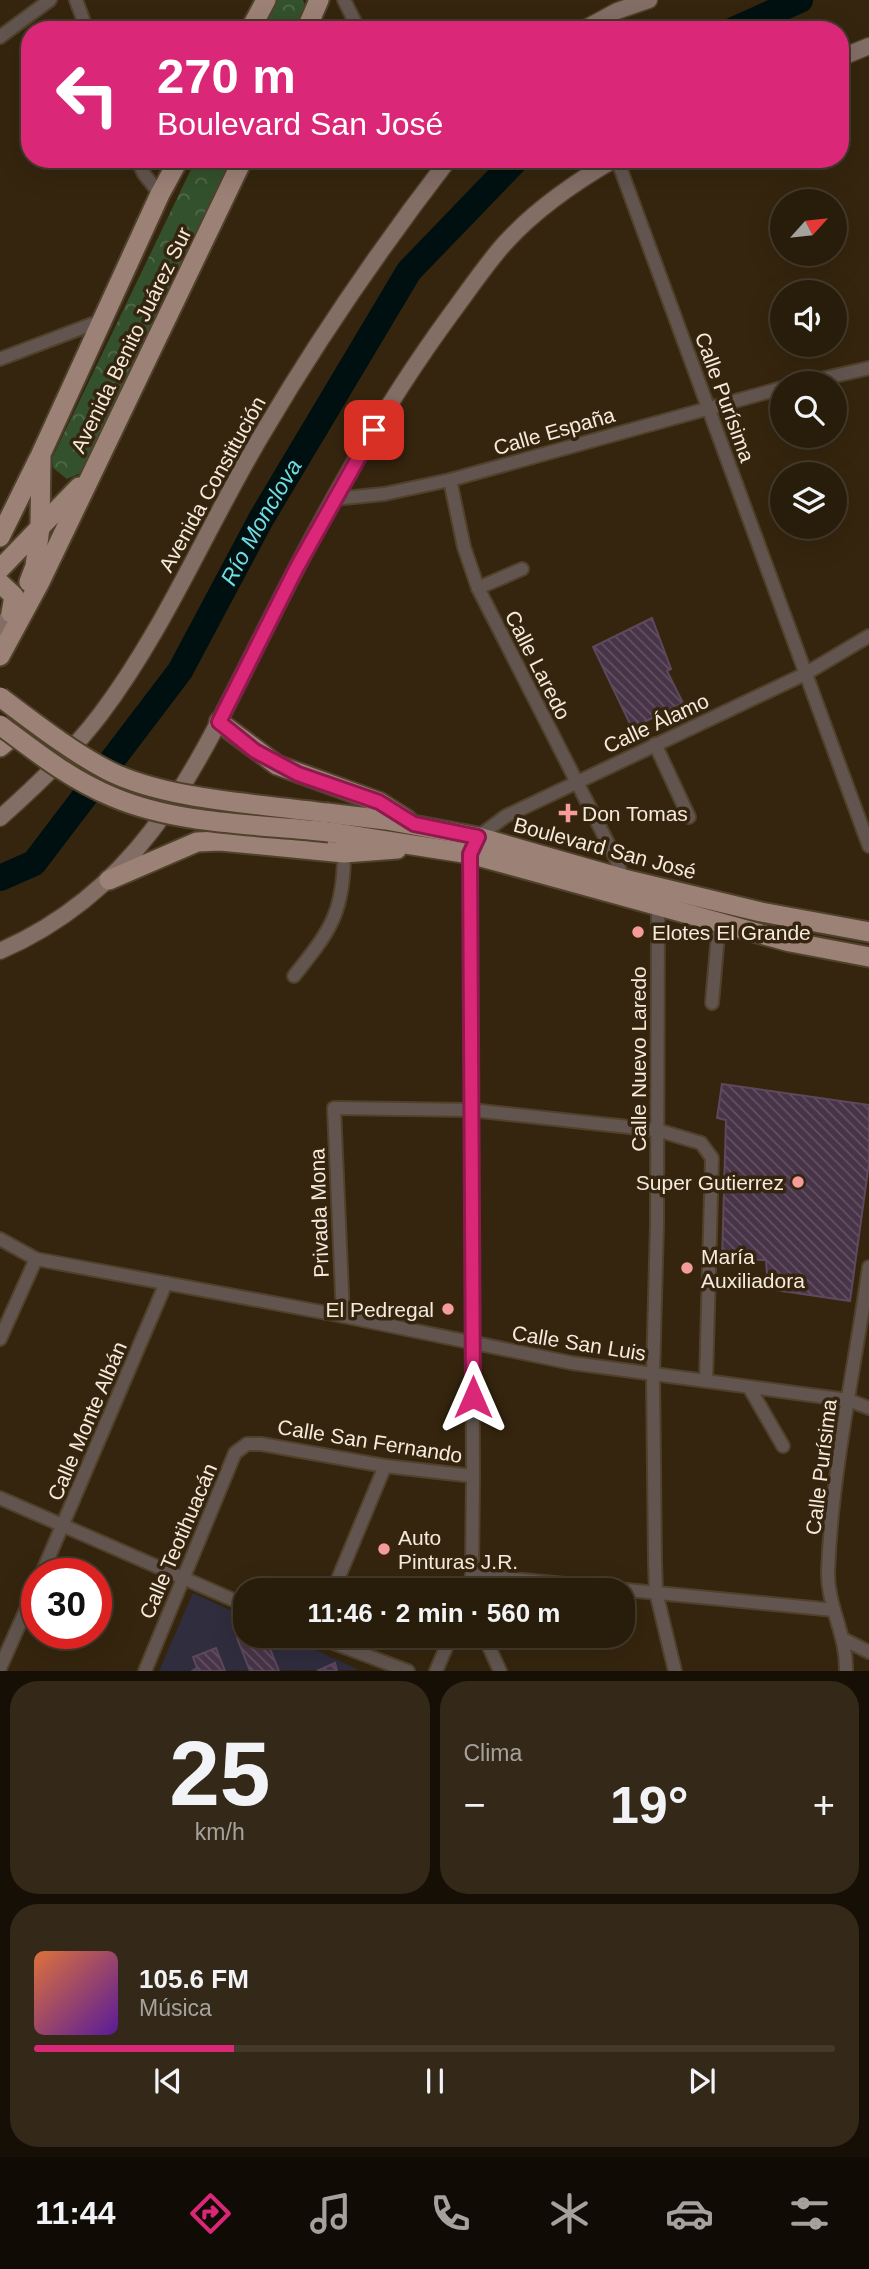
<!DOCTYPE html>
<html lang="es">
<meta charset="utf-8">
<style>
:root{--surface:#281c0a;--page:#342918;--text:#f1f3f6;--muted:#a5a19c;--line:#443a2b;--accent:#db2777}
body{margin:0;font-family:Arial,sans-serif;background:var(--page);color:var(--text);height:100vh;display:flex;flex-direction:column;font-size:26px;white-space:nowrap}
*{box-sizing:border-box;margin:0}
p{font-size:23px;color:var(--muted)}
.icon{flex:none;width:38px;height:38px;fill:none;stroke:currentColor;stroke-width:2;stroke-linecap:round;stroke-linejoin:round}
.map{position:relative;height:1671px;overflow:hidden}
.sheet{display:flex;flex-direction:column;gap:10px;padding:10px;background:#160f06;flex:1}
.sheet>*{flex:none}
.hud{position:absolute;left:21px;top:21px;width:828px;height:147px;border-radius:28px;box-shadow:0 7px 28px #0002,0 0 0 2px var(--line);background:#db2777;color:#fff;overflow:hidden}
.needle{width:46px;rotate:63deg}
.fabs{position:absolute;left:770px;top:189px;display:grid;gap:14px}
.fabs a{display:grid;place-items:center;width:77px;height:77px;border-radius:50%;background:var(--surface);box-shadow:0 7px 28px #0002,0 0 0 2px var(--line);font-size:35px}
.speed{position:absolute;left:21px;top:1558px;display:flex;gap:14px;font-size:35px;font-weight:700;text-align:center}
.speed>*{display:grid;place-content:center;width:91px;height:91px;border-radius:50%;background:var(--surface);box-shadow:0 7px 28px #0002,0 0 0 2px var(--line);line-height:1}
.speed .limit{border:10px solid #d22;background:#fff;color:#111}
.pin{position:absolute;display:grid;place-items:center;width:60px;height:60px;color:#fff;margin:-30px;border-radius:14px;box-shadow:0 4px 10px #0006}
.me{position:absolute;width:77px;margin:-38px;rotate:0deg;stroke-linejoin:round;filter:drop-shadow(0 0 5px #0008)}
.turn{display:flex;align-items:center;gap:24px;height:147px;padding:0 21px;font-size:32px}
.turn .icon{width:91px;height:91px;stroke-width:2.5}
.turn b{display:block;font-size:49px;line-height:60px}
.big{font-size:52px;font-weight:700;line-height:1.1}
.sheet .card{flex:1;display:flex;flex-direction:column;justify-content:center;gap:10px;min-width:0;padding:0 24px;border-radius:28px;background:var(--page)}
.sheet .dial{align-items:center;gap:0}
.dial b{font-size:91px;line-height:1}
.song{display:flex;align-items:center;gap:21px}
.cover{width:84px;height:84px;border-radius:10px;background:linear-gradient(135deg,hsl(20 70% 55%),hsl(270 70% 35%))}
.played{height:7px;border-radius:4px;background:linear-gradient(90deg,var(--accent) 25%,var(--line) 25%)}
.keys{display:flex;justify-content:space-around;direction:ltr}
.heat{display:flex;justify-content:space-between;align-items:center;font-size:38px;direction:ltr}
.sheet .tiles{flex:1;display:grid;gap:10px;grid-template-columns:1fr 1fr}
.card:last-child{grid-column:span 2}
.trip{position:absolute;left:233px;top:1578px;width:402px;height:70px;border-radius:28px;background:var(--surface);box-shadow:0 7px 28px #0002,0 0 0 2px var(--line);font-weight:700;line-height:70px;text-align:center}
.tabs{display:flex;height:112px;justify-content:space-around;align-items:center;background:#100b04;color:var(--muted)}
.tabs .icon{width:49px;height:49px}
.tabs .on{color:var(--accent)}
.tabs b{font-size:32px;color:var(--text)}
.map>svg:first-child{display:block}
.education{fill:#2f2d3e}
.park{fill:url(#park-crowns)}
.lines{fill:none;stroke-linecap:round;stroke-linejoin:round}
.river{stroke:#001011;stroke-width:26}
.building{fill:url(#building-back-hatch);stroke:#5d485d;stroke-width:2}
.street-casing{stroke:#50412b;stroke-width:16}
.secondary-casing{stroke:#50412b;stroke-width:19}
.primary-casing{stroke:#50412b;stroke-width:23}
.street{stroke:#625550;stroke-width:12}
.secondary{stroke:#836e66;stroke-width:16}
.primary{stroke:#9c8176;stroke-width:19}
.primary-bridge-casing{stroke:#50412b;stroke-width:23;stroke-linecap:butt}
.primary-bridge{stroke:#9c8176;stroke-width:19}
.route-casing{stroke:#8e194d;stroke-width:18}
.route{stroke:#db2777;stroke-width:12}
.poi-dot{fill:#f59b9a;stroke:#35250e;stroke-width:2.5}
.labels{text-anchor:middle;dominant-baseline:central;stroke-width:7;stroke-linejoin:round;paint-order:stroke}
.street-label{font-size:21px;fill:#f5eadc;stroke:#35250e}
.poi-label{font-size:21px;fill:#f5eadc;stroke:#35250e;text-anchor:start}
.water-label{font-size:23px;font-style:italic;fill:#70dde2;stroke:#35250e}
</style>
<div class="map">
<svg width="869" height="1671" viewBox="0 0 869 1671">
<defs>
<pattern id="park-crowns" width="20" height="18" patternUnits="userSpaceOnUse" patternTransform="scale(1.75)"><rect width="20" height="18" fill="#33512c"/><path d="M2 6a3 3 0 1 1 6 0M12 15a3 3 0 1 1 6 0" fill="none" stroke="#516a4a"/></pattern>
<pattern id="building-back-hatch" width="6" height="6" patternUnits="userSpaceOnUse" patternTransform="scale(1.75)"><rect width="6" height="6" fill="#483448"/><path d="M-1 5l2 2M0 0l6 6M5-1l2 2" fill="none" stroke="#635262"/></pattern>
</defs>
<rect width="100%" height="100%" fill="#35250e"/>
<polygon class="education" points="193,1593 245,1617 245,1636 285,1636 359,1670 159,1671"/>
<g class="park">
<polygon points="274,0 303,0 306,8 298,30 259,30"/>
<polygon points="196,159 235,159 85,471 67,479 53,468 52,458"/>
</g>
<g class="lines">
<g class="river">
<polyline points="733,30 800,0"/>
<path id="s1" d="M0 878 34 863 180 671 261 519 409 271 517 159"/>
</g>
</g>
<g class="building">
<polygon points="652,618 671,669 667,671 683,703 632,728 593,647"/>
<polygon points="722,1084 869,1105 869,1163 850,1301 768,1289 766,1260 722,1259 726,1120 717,1118"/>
<polygon points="245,1635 265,1636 279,1671 250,1671 237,1638"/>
<polygon points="216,1648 225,1671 192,1671 197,1668 193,1657"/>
<polygon points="335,1663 337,1671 317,1671"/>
</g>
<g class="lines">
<defs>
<g id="street">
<polyline points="76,0 87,30"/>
<polyline points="344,0 359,30"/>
<polyline points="0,37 50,0"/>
<polyline points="137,159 144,174 160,194"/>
<polyline points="617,159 869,846"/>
<polyline points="0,359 103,320"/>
<polyline points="803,383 869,368"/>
<polyline points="450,480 464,547 478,588 616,859 624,882"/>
<polyline points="333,499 384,494 450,480 782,388"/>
<polyline points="478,588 522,569"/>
<polyline points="655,744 689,817"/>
<polyline points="658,900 657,1224 653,1375 655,1562 656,1592 675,1671"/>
<path d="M294 976C330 931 344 913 344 853"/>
<polyline points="712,1003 719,923"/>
<polyline points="0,1239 36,1259 343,1316 572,1363 848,1400 869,1408"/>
<polyline points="343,1316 334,1108 471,1110 657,1130 701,1143 712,1158 706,1381"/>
<polyline points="0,1339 36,1259"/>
<polyline points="749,1387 783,1446"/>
<polyline points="0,1498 245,1605"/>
<polyline points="42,1573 166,1283"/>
<polyline points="472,1575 834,1610"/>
<polyline points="333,1591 385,1466"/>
<polyline points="468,1591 472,1575 473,1476 470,854 478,837 506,816 805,674 869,636"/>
<polyline points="315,1636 408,1671"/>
<polyline points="484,1636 500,1671"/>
<polyline points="845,1640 869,1652"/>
<polyline points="0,1668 37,1585"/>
<polyline points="145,1671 235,1453 247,1444 261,1444 385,1466 473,1476"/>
<polyline points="436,1671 451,1636"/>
<path d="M846 1671C847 1634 827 1606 828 1571 832 1469 855 1367 869 1267"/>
</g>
<g id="secondary">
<polyline points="582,30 617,11 649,0"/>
<polyline points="840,58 869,46"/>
<polyline points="0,630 11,613"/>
<path d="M0 818C35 787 71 753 100 715 166 628 208 524 264 431 320 336 382 246 449 159"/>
<path d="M0 951C149 886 200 758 268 624 322 516 380 411 451 314 469 290 486 264 506 242 537 208 575 182 615 159"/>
</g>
<g id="primary">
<polyline points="250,30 266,0"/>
<polyline points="306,30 319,0"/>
<polyline points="0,537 39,458"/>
<polyline points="0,569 79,487"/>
<polyline points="29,582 35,566 40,528 41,454 160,194 179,159"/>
<polyline points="0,583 14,596 11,613"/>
<polyline points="0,656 40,582 243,159"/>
<polyline points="219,722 277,765 379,802 407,820"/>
<polyline points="0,747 14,735"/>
<polyline points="327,813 386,820 478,837 624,879 761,912 869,932"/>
<polyline points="329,832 470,854 790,942 869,957"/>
<polyline points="109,880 197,842 220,841 344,853 397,849"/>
</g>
</defs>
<use href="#street" class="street-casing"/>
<use href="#secondary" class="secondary-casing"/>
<use href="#primary" class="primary-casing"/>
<use href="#street" class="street"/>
<use href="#secondary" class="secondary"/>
<use href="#primary" class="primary"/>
<defs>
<g id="primary-bridge">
<path d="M0 697C35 723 69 750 107 770 165 800 261 804 327 813"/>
<path d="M0 725C36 752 71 780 113 797 179 825 258 824 329 832"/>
</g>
</defs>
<use href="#primary-bridge" class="primary-bridge-casing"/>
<use href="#primary-bridge" class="primary-bridge"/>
</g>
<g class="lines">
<defs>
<polyline id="route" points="374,430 296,569 219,722 255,751 298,774 379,802 414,824 478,837 470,854 473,1397"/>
</defs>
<use href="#route" class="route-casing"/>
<use href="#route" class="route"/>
</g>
<g class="poi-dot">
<path d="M564.5 802.5h7v7h7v7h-7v7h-7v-7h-7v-7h7z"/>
<circle cx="638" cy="932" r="7"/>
<circle cx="798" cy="1182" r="7"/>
<circle cx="687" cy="1268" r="7"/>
<circle cx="448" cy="1309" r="7"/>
<circle cx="384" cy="1549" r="7"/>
</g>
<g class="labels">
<g class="street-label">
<text transform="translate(131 340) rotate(-64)">Avenida Benito Juárez Sur</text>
<text transform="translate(725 397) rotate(70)">Calle Purísima</text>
<text transform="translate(554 431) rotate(-16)">Calle España</text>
<text transform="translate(212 484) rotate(-61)">Avenida Constitución</text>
<text transform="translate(538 665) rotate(63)">Calle Laredo</text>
<text transform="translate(656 723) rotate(-25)">Calle Álamo</text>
<text transform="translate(605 848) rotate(15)">Boulevard San José</text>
<text transform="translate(638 1059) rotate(-90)">Calle Nuevo Laredo</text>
<text transform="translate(319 1213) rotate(-92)">Privada Mona</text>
<text transform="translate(579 1343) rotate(9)">Calle San Luis</text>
<text transform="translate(87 1421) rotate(-67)">Calle Monte Albán</text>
<text transform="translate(370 1441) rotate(9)">Calle San Fernando</text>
<text transform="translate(821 1467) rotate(-83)">Calle Purísima</text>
<text transform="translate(178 1541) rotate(-67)">Calle Teotihuacán</text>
</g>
<g class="poi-label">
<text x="582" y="813">Don Tomas</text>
<text x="652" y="932">Elotes El Grande</text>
<text x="784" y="1182" text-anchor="end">Super Gutierrez</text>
<text x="701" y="1256">María<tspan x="701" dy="24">Auxiliadora</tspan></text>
<text x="434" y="1309" text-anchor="end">El Pedregal</text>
<text x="398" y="1537">Auto<tspan x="398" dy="24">Pinturas J.R.</tspan></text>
</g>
<g class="water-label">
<text stroke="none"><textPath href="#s1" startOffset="448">Río Monclova</textPath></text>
</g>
</g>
</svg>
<div class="fabs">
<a><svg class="needle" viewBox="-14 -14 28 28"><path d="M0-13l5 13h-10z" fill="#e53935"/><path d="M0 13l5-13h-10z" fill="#a5a19c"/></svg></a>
<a><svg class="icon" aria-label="sound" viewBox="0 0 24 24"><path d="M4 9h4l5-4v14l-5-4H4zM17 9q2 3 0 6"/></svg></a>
<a><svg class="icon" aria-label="search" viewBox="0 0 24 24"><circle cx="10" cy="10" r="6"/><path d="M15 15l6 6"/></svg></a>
<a><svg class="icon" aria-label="layers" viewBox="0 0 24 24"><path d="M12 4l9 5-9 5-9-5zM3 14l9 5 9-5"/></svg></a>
</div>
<div class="speed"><div class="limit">30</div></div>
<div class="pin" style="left:374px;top:430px;background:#d93025"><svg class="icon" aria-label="arrive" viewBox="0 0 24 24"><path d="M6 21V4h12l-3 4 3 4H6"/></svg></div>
<svg class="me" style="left:473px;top:1397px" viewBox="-20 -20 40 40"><path d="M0-17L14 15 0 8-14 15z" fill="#db2777" stroke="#fff" stroke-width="4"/></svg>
<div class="trip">11:46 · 2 min · 560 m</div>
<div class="hud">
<div class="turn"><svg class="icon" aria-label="left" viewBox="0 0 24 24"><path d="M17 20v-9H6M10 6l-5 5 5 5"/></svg><div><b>270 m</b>Boulevard San José</div></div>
</div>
</div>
<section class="sheet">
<div class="tiles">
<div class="card dial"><b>25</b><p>km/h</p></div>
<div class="card"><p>Clima</p>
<div class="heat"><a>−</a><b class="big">19°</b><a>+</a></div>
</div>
<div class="card">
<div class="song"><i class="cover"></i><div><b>105.6 FM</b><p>Música</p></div></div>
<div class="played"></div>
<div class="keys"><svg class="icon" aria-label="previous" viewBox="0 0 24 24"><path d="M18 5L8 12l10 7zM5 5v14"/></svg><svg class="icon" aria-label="pause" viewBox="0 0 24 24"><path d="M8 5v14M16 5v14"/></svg><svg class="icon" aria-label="next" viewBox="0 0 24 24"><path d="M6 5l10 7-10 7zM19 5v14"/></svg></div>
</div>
</div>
</section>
<nav class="tabs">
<b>11:44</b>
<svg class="icon on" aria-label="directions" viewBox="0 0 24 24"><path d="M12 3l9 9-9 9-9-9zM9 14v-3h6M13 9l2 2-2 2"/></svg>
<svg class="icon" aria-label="music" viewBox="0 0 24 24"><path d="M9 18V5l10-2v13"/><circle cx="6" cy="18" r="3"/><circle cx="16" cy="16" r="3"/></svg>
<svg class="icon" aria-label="phone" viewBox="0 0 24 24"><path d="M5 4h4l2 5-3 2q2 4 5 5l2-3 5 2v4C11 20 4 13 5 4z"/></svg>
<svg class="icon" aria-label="climate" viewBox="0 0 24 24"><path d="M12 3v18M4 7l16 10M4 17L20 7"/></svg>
<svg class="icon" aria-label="car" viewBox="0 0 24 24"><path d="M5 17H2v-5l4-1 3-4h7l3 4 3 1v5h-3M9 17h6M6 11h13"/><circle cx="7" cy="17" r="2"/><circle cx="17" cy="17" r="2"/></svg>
<svg class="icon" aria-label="filters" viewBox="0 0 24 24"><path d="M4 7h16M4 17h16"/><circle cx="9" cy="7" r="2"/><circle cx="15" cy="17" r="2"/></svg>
</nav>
